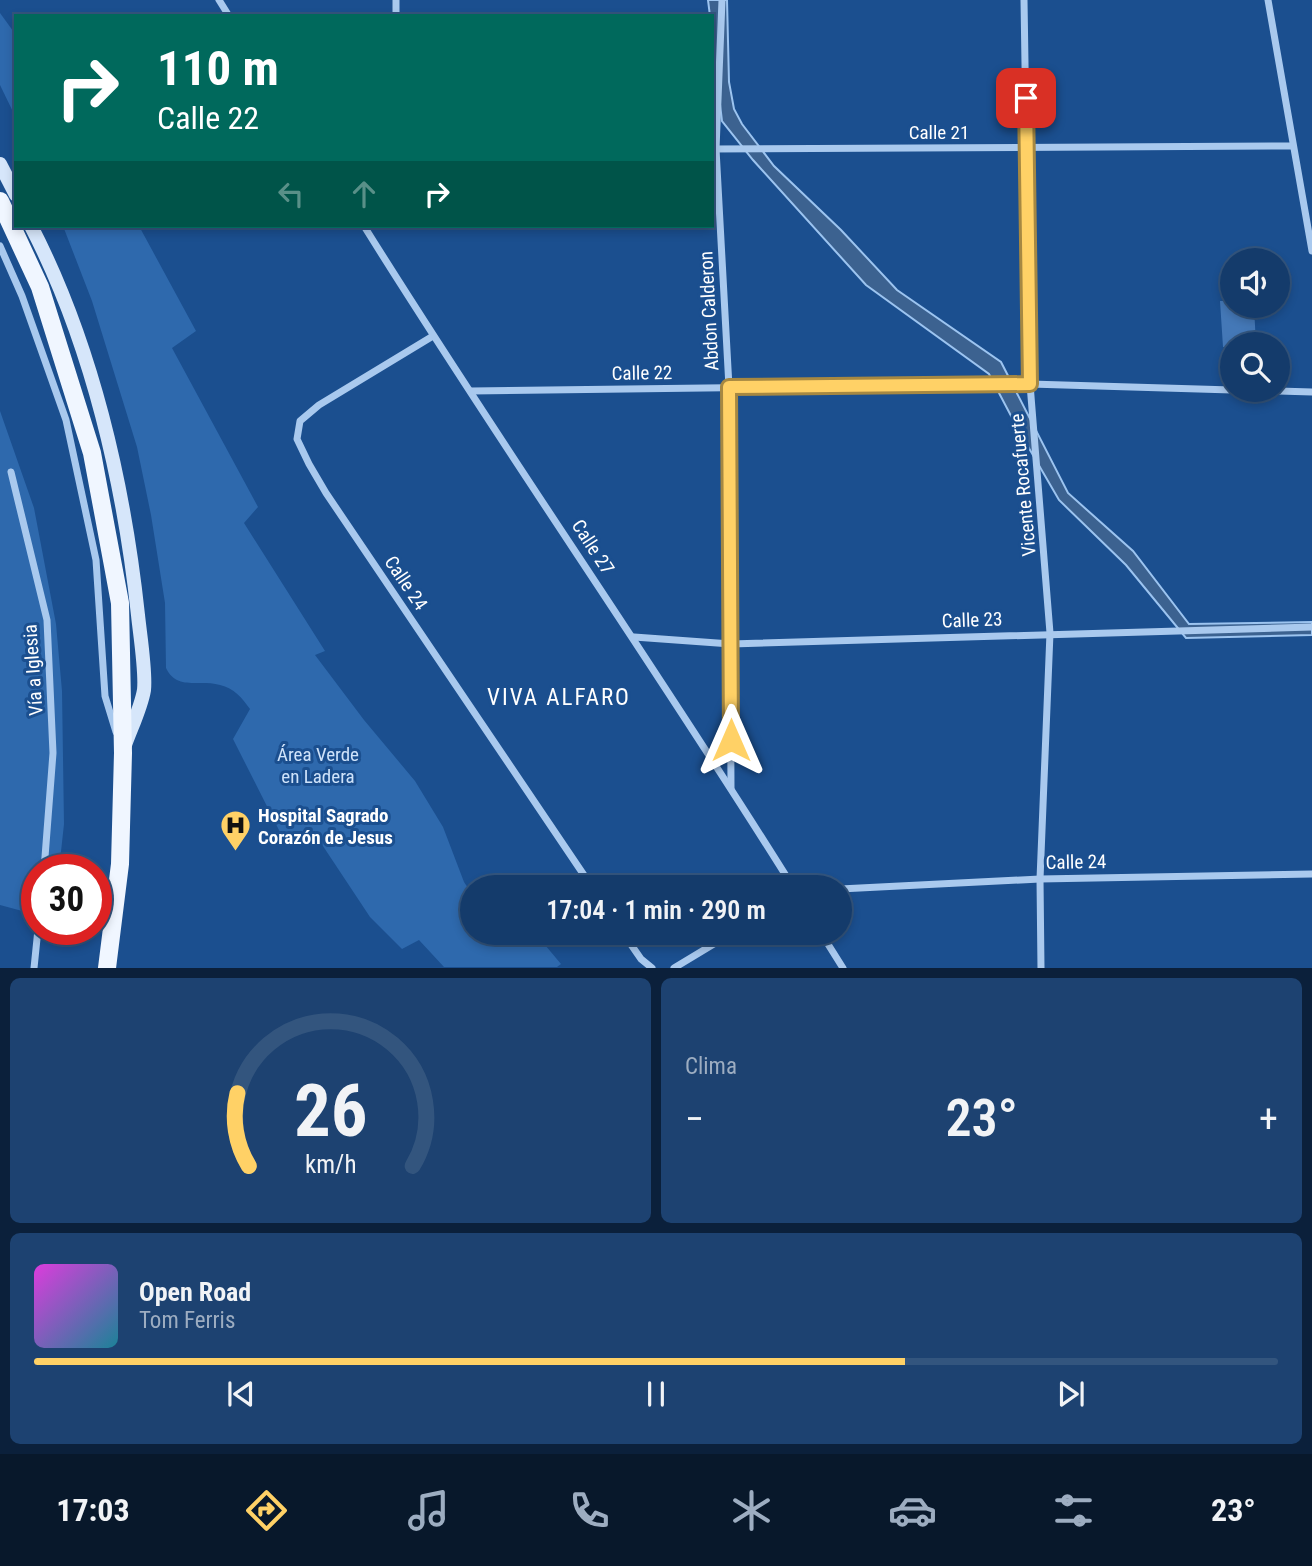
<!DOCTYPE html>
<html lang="es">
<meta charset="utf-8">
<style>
:root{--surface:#143b6b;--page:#1d4271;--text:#f1f3f6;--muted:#9dadc1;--line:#33557e;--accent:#ffd166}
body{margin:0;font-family:"Roboto Condensed",sans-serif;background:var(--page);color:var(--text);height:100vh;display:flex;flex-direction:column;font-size:26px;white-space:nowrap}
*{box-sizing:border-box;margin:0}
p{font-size:23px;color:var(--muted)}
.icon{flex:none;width:38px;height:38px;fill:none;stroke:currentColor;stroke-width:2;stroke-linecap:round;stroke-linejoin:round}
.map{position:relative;height:968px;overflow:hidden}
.side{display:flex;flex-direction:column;gap:10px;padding:10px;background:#0b203b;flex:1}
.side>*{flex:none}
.guide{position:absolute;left:14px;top:14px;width:700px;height:214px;border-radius:0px;box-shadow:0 4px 10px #0003,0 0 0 2px var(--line);background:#00695c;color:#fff;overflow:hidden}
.fabs{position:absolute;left:1220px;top:248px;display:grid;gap:14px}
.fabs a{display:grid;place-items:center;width:70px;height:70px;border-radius:50%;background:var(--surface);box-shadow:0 4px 10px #0003,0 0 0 2px var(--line);font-size:35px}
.speed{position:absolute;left:21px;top:854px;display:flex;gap:14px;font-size:35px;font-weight:700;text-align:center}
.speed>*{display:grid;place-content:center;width:91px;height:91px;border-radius:50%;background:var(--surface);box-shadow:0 4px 10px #0003,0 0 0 2px var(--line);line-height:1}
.speed .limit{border:10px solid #d22;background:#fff;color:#111}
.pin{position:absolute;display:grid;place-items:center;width:60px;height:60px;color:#fff;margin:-30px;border-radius:14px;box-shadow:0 4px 10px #0006}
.me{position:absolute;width:77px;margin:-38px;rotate:0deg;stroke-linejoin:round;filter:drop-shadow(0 0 5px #0008)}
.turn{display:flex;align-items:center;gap:24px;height:147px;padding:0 28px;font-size:32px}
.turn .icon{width:91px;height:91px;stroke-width:2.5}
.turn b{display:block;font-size:49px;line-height:60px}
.lanes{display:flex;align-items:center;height:66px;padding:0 28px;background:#0003;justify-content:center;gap:35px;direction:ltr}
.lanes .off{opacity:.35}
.big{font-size:52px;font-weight:600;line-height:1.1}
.side .tile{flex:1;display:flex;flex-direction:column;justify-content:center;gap:10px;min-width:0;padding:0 24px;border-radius:10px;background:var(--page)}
.side .dial{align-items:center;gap:0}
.dial svg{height:182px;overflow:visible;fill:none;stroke:var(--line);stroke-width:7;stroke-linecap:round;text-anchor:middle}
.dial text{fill:var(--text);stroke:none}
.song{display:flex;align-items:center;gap:21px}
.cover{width:84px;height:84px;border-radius:10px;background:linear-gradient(135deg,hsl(300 70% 55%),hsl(190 70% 35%))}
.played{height:7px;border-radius:4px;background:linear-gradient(90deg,var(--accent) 70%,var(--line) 70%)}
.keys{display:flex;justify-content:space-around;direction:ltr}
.heat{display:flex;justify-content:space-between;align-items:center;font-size:38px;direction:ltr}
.side .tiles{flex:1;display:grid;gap:10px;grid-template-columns:1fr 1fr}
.tile:last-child{grid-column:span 2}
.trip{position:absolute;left:460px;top:875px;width:392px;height:70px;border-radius:35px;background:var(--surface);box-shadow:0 4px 10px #0003,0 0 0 2px var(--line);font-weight:600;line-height:70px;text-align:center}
.dock{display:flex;height:112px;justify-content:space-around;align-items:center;background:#08182b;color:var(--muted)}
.dock .icon{width:49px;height:49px}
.dock .on{color:var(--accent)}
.dock b{font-size:32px;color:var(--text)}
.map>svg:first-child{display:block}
.green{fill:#2e69ad}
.water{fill:#3c6290;stroke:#9cc4f0;stroke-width:2}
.building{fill:#4478b7}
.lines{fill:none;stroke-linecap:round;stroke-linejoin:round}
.street{stroke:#a9c9ee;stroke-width:7}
.secondary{stroke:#d6e6fa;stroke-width:14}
.primary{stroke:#f0f6ff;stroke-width:18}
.route-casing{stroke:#a68842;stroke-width:18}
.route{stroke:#ffd166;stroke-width:12}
.labels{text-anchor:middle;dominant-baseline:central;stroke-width:6;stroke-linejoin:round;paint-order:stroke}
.street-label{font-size:19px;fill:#fff;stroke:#1b4f8f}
.park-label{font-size:19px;fill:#cfe3fa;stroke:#1b4f8f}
.poi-label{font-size:19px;font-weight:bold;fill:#fff;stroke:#1b4f8f;text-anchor:start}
.quarter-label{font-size:23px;letter-spacing:2px;fill:#fff;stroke:#1b4f8f}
</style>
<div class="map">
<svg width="1312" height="968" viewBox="0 0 1312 968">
<rect width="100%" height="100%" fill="#1b4f8f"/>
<g class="green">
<polygon points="0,13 16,35 16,118 0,85"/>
<path d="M63 226H139L196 331 172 348 258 507 244 523 325 651 315 655 364 720 415 781 443 827 464 882 472 894V933H501L510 944 524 933H535L561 964 557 967H444L419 940 402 949 370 917 315 834 287 846 233 739 250 709C242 698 234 688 220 685 199 679 177 691 166 668L165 603 151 515 137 447 92 301Z"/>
<polygon points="0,411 34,508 56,624 62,691 64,824 59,870 37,870 37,915 0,905"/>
</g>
<polygon class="water" points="708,0 727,0 729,82 734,109 742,124 774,166 841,230 897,290 1001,362 1068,493 1133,551 1189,624 1312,622 1312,635 1186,638 1126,565 1059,500 1019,431 989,374 866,285 753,160 722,121 712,37 712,16 710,16"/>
<polygon class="building" points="1220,301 1232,301 1232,306 1254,306 1256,345 1223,347"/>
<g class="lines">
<g class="street">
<polyline points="219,0 229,16"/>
<polyline points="722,0 716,149 729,387 731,788"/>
<polyline points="1024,0 1030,384 1050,633 1040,879 1041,968"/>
<polyline points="1268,0 1312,251"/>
<polyline points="396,16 396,0"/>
<polyline points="712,149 1292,146"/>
<path d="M364 226C503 449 654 664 793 887"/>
<polyline points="0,246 22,296 66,420 96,560 105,696 116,732"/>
<polyline points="433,336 319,405 300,421 297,439 309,464 326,493 592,887"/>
<polyline points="1243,390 1312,392"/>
<polyline points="471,391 1030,384 1232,390"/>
<polyline points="11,472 47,620 53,753 44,870"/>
<polyline points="634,637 731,644 1312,627"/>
<polyline points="840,889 1040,879 1312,874"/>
<polyline points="623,933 641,959 652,968"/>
<polyline points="821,933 843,968"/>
<polyline points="34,968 38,929"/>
<polyline points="674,968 732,933"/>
</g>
<g class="secondary">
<polyline points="0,164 16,195"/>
<path d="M31 226C92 344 124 484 138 615 140 635 146 671 144 690 141 708 131 728 125 745"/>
</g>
<polyline class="primary" points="0,201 40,287 92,453 120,603 123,753 120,864 107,968"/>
</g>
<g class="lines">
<defs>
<polyline id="route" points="731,740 729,387 1030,384 1026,98"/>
</defs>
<use href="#route" class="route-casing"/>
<use href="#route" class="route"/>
</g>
<defs>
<symbol id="hospital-pin" viewBox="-11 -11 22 30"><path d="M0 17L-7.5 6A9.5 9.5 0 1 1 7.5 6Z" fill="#ffd166" stroke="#1b4f8f"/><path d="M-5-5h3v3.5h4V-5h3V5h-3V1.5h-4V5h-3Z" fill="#111"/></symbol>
</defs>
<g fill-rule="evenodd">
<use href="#hospital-pin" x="218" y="808" width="35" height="47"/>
</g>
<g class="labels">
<g class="street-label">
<text x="939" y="132">Calle 21</text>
<text transform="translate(709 311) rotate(-93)">Abdon Calderon</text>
<text transform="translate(642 373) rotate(-1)">Calle 22</text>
<text transform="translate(1023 485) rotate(-95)">Vicente Rocafuerte</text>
<text transform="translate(593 547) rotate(57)">Calle 27</text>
<text transform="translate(406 583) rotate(56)">Calle 24</text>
<text transform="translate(972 620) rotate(-2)">Calle 23</text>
<text transform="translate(33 670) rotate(-94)">Vía a Iglesia</text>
<text transform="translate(1076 862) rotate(-1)">Calle 24</text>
</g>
<g class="park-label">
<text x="318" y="754">Área Verde<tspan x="318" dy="22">en Ladera</tspan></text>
</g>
<g class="poi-label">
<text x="258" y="815">Hospital Sagrado<tspan x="258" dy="22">Corazón de Jesus</tspan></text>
</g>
<g class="quarter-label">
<text x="559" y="697">VIVA ALFARO</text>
</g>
</g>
</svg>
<div class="fabs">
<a><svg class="icon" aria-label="sound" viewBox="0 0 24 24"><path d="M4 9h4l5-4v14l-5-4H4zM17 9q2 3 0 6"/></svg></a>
<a><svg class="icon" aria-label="search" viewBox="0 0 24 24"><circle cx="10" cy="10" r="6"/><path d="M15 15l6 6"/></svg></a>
</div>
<div class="speed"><div class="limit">30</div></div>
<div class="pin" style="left:1026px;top:98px;background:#d93025"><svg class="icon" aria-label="arrive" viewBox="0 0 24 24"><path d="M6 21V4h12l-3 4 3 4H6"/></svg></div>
<svg class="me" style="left:731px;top:740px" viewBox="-20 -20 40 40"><path d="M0-17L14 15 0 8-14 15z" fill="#ffd166" stroke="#fff" stroke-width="4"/></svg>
<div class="trip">17:04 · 1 min · 290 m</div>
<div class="guide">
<div class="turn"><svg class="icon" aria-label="right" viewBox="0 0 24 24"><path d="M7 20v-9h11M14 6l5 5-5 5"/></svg><div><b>110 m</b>Calle 22</div></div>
<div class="lanes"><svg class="icon off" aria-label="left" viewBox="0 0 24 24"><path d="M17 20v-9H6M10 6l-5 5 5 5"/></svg><svg class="icon off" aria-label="ahead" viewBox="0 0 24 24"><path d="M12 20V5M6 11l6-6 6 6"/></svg><svg class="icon" aria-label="right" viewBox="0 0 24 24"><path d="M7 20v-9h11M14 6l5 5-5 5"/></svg></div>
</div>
</div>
<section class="side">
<div class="tiles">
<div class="tile dial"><svg viewBox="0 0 100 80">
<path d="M14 69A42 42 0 1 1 86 69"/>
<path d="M14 69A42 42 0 0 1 9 37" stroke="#ffd166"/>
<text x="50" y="56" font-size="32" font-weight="700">26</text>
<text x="50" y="72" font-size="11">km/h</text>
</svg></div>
<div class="tile"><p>Clima</p>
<div class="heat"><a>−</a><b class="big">23°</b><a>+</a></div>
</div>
<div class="tile">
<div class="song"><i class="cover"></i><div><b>Open Road</b><p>Tom Ferris</p></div></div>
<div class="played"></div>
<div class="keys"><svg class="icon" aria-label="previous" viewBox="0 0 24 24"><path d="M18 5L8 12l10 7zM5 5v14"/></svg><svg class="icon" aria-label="pause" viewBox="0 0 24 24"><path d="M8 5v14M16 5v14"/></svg><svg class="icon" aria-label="next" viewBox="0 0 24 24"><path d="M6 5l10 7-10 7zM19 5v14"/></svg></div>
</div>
</div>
</section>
<nav class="dock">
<b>17:03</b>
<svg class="icon on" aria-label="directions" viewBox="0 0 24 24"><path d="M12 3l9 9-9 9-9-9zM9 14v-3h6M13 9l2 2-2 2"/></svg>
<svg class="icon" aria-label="music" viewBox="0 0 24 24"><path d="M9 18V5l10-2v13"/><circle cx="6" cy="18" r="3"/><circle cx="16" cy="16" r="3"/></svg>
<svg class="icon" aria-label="phone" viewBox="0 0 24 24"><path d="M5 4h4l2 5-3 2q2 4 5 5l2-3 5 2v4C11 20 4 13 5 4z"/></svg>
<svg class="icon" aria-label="climate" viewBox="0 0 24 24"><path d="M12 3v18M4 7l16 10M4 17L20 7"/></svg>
<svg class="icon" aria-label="car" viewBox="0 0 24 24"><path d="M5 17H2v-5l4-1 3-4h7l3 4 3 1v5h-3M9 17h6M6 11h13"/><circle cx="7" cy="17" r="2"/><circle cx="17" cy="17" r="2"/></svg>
<svg class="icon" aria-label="filters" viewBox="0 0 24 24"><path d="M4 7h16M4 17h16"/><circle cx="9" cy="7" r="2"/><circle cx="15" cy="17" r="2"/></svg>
<b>23°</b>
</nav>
